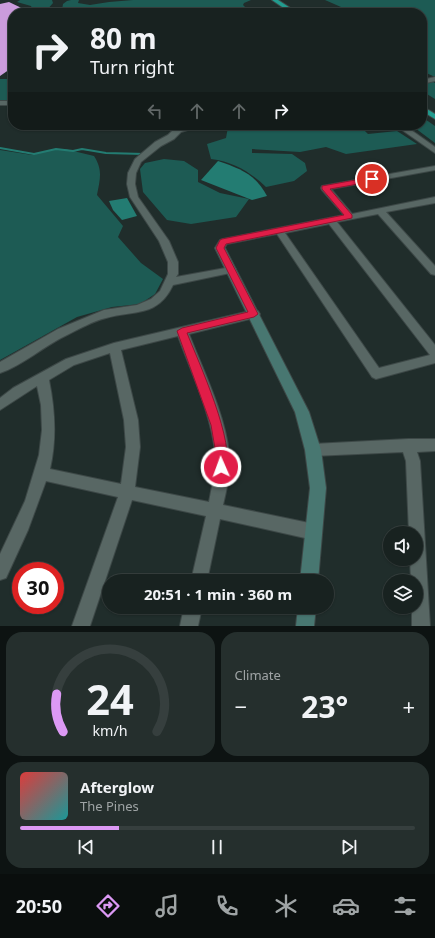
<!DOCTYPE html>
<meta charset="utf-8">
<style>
:root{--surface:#182220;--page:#252f2d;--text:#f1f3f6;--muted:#9fa4a5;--line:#363f3e;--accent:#dc99f4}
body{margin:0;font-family:"Noto Sans",sans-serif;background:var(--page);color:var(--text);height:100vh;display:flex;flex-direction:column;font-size:15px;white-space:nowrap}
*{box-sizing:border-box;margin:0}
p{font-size:13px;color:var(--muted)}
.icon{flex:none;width:22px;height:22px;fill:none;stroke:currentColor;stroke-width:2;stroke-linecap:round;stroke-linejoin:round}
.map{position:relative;height:626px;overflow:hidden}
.sheet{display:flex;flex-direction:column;gap:6px;padding:6px;background:#0d1312;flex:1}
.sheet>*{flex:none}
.banner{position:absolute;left:8px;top:8px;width:419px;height:122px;border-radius:16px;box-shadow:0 1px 3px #0004,0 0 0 1px var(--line);background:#182220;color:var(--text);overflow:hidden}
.fabs{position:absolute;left:383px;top:526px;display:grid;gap:8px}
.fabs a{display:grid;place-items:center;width:40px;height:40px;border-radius:50%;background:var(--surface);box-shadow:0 1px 3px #0004,0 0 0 1px var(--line);font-size:20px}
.speed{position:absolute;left:12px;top:562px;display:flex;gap:8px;font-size:20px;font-weight:700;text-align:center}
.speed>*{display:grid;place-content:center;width:52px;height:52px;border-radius:50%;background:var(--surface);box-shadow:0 1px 3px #0004,0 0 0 1px var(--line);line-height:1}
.speed .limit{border:6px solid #d22;background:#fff;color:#111}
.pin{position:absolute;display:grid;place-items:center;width:34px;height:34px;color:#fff;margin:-17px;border:2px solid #fff;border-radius:50%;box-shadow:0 1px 4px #0007}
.me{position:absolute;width:44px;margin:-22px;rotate:358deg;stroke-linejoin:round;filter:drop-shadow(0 0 3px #0008)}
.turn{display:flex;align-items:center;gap:14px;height:84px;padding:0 16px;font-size:18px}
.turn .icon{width:52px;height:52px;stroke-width:2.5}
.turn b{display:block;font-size:28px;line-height:34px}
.lanes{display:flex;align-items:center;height:38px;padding:0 16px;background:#0003;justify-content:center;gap:20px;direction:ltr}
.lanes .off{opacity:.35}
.big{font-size:30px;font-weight:700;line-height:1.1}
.sheet .card{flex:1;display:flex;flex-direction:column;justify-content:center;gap:6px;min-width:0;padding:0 14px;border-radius:16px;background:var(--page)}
.sheet .dial{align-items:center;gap:0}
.dial svg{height:104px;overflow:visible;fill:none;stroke:var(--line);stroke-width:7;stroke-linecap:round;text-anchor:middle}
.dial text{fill:var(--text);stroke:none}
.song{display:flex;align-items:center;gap:12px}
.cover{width:48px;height:48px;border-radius:6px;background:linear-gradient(135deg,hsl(0 70% 55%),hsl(180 70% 35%))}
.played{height:4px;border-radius:2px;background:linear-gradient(90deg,var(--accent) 25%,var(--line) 25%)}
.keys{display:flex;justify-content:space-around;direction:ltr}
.heat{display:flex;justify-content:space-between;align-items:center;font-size:22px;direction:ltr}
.sheet .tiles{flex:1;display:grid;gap:6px;grid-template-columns:1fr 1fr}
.card:last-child{grid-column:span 2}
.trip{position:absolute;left:102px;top:574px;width:232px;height:40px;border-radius:20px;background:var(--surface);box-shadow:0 1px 3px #0004,0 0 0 1px var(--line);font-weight:700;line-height:40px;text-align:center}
.menu{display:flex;height:64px;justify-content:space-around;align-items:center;background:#0a0e0d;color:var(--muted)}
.menu .icon{width:28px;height:28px}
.menu .active{color:var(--accent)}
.menu b{font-size:18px;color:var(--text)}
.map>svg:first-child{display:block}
.green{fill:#1d5b54}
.water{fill:#237c72}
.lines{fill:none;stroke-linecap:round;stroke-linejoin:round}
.stream{stroke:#237c72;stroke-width:2}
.building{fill:#cb9cdc}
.street-casing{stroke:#3d4847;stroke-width:2}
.secondary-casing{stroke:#3d4847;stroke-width:2}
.highway-casing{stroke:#3d4847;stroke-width:2}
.street{fill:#586764;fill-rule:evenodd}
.secondary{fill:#487771;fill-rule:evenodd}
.highway{fill:#229c8f;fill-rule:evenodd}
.route{fill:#e11d48;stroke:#92132f}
</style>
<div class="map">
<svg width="435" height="626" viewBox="0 0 435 626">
<rect width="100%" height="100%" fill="#202d2b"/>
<g class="green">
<polygon points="20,0 52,0 53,3 46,11 34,13 31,6 17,2"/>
<polygon points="71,0 79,0 78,3 90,5 109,2 133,0 251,0 244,3 243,5 251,13 85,13 62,10 63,4 67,1"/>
<polygon points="325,0 435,0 435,77 422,71 422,13 346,13 341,7"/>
<polygon points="422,75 435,83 435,99 422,91"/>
<polygon points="0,79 13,79 13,101 0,100"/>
<polygon points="422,117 435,126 435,143 411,125 422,125"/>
<path d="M251 125H262L268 131 313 125H359L368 134 397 131 417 144 346 154 326 147 300 152 252 149V153L292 154 305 163 307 171 294 181 266 187C250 172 234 162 211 159L207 144 226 138 228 127Z"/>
<path d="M56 149H65L94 156C103 170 100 179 97 195L123 226 118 237 141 263 163 279 155 294 140 304 112 307 77 317 0 360V150L32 155Z"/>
<polygon points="164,159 184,161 198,170 198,182 220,193 249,199 236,217 191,224 167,220 143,192 140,169 145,163"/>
</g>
<g class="water">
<path d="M218 161C241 169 255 174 267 196L252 200 201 180Z"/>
<polygon points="127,198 137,216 122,220 113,210 109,201"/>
</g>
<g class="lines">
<g class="stream">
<polyline points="201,126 205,125"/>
<polyline points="0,148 34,154 56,149 73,151 82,149 106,153 144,154"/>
</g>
</g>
<polygon class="building" points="9,2 32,13 13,13 13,67 0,76 0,4"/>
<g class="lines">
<defs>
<g id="street">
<polygon points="435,77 435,81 422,84 422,80"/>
<rect x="0" y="101" width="13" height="4"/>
<path d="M190 125H204L181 132 174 139 161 146 141 162 136 173 135 184 138 197 169 241 178 262V274L176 277 231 267 235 268 236 270 235 272 173 285C158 317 135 310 106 318 93 321 79 329 67 335 45 345 22 366 0 373V362L58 329 104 310 137 305 151 299 160 291 168 274V262L159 241 130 197 127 184 128 173 135 159 155 142 168 135 175 128Z"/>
<polygon points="395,125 404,125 435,147 435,153"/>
<path d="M435 166V170L331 189 352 214 435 197V203L386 212 435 266V275L431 274 378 214 337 222 435 345V363L376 379 372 377 277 234 227 244 223 250 220 251 215 248 220 240 223 239 344 215 322 190 321 188 322 186ZM329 224 430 355 379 368 285 233Z"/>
<path d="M254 310 258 311 260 314 258 317 189 334C203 370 225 414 229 453 231 471 227 488 223 505L314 524 319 527 322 532 319 537 314 540 220 519 207 581H191L206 516 132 500 90 626H72L118 497 46 481 28 530 6 578 0 580V554L25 501 39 455 42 430 41 405 37 386 0 410V398L13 388 66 359 114 343ZM178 336C191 372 212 416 215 453 216 470 212 486 209 502L135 487 140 447 138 420 121 350ZM110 353 124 420 126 447 121 484 50 469C57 438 55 410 49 380L74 365Z"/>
<polygon points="408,439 435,439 435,451 417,452 420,461 430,626 412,626 412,607 416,607 416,581 411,581 410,559 416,559 416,533 409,533 406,461 403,452 313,456 308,454 306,450 308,446 313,444"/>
<polygon points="184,607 202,607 198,626 180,626"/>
</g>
<g id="secondary">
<polygon points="220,245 225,248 309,412 321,450 326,488 318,581 300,581 310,488 305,450 295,412 215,248"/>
<polygon points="298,607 316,607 314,626 296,626"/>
</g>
<g id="highway">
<polygon points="272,0 278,0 298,13 291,13"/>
<polygon points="422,106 435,114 435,119 422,111"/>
</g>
</defs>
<use href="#street" class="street-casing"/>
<use href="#secondary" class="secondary-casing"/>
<use href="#highway" class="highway-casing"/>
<use href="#street" class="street"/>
<use href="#secondary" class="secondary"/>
<use href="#highway" class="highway"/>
</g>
<path class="route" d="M372 177 376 179 375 181 330 189 352 215V218L226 244 224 248 258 314 254 317 187 333C198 361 237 445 225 471L221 472 217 471 215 467 216 454 211 425 177 331 182 328 248 312 216 248 220 240 222 239 344 215 322 189V186Z"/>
</svg>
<div class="fabs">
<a><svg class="icon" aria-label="sound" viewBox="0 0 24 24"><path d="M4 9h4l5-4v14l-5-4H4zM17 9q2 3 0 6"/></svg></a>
<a><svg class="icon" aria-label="layers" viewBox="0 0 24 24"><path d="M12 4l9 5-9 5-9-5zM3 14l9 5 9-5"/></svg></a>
</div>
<div class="speed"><div class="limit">30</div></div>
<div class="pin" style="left:372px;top:179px;background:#d93025"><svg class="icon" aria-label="arrive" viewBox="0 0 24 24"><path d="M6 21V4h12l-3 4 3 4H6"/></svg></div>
<svg class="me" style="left:221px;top:467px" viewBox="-20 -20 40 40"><circle r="17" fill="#e11d48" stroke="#fff" stroke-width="3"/><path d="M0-11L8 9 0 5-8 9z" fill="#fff"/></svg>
<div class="trip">20:51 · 1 min · 360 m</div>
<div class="banner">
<div class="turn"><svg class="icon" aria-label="right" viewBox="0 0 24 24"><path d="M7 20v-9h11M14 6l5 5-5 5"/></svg><div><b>80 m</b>Turn right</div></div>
<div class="lanes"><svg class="icon off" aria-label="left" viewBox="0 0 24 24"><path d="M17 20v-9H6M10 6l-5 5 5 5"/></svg><svg class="icon off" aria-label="ahead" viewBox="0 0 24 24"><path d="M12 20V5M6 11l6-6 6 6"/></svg><svg class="icon off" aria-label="ahead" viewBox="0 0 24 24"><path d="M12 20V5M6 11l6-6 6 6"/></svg><svg class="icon" aria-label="right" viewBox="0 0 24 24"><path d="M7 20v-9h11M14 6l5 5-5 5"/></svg></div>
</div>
</div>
<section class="sheet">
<div class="tiles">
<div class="card dial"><svg viewBox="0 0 100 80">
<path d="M14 69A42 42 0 1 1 86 69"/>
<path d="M14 69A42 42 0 0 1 9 40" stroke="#dc99f4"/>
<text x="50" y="56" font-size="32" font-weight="700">24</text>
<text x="50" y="72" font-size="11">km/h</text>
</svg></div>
<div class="card"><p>Climate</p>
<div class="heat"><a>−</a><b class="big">23°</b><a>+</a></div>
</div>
<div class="card">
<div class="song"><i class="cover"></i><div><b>Afterglow</b><p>The Pines</p></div></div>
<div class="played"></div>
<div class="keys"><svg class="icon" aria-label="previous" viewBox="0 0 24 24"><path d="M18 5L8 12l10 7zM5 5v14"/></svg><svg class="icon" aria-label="pause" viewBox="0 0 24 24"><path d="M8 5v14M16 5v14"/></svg><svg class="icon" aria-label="next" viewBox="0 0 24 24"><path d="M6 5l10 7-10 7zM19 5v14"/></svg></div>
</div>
</div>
</section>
<nav class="menu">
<b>20:50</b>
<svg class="icon active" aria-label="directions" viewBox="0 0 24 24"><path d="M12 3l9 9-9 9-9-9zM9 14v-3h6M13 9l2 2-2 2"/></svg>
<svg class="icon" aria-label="music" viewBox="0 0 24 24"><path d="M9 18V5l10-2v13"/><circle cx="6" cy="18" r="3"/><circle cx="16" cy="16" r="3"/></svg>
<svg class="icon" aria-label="phone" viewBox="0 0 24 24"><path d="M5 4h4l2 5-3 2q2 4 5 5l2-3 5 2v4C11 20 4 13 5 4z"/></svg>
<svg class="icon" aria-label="climate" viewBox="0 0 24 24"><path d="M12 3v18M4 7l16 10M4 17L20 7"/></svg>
<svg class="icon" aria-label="car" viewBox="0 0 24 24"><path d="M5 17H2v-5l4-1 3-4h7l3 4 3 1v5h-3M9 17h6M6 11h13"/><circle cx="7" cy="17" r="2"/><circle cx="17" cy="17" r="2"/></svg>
<svg class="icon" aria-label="filters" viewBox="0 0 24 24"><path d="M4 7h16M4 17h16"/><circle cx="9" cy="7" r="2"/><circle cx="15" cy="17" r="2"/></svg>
</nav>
